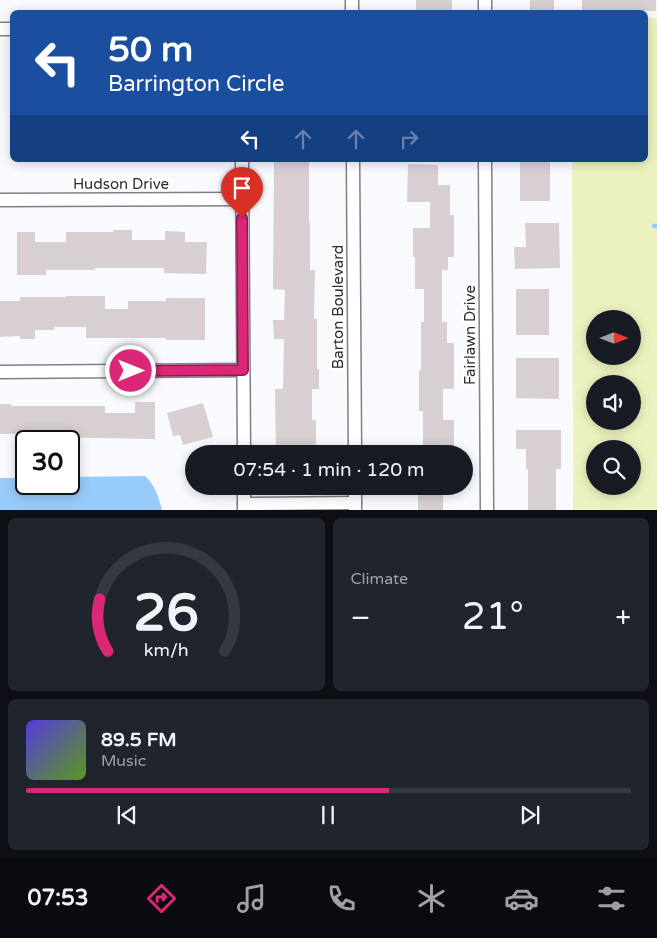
<!DOCTYPE html>
<meta charset="utf-8">
<style>
:root{--surface:#171b24;--page:#20242c;--text:#f1f3f6;--muted:#9ea1a6;--line:#363941;--accent:#db2777}
body{margin:0;font-family:"Varela Round",sans-serif;background:var(--page);color:var(--text);height:100vh;display:flex;flex-direction:column;font-size:19px;white-space:nowrap}
*{box-sizing:border-box;margin:0}
p{font-size:16px;color:var(--muted)}
.icon{flex:none;width:28px;height:28px;fill:none;stroke:currentColor;stroke-width:2;stroke-linecap:round;stroke-linejoin:round}
.map{position:relative;height:510px;overflow:hidden}
.sheet{display:flex;flex-direction:column;gap:8px;padding:8px;background:#0d0f14;flex:1}
.sheet>*{flex:none}
.guide{position:absolute;left:10px;top:10px;width:638px;height:152px;border-radius:8px;box-shadow:0 2px 12px #0003;background:#1a4fa0;color:#fff;overflow:hidden}
.needle{width:32px;rotate:90deg}
.controls{position:absolute;left:586px;top:310px;display:grid;gap:10px}
.controls a{display:grid;place-items:center;width:55px;height:55px;border-radius:50%;background:var(--surface);box-shadow:0 2px 12px #0003;font-size:25px}
.speed{position:absolute;left:15px;top:430px;display:flex;gap:10px;font-size:25px;font-weight:700;text-align:center}
.speed>*{display:grid;place-content:center;width:65px;height:65px;border-radius:50%;background:var(--surface);box-shadow:0 2px 12px #0003;line-height:1}
.speed .limit{border:2px solid #111;border-radius:8px;background:#fff;color:#111}
.pin{position:absolute;display:grid;place-items:center;width:42px;height:42px;color:#fff;margin:-51px -21px;border-radius:50% 50% 50% 0;rotate:-45deg;box-shadow:0 0 5px #0007}
.pin .icon{rotate:45deg}
.me{position:absolute;width:55px;margin:-28px;rotate:90deg;stroke-linejoin:round;filter:drop-shadow(0 0 4px #0008)}
.turn{display:flex;align-items:center;gap:18px;height:105px;padding:0 15px;font-size:22px}
.turn .icon{width:65px;height:65px;stroke-width:2.5}
.turn b{display:block;font-size:35px;line-height:42px}
.lanes{display:flex;align-items:center;height:48px;padding:0 15px;background:#0003;justify-content:center;gap:25px;direction:ltr}
.lanes .off{opacity:.35}
.big{font-size:38px;font-weight:600;line-height:1.1}
.sheet .tile{flex:1;display:flex;flex-direction:column;justify-content:center;gap:8px;min-width:0;padding:0 18px;border-radius:8px;background:var(--page)}
.sheet .dial{align-items:center;gap:0}
.dial svg{height:130px;overflow:visible;fill:none;stroke:var(--line);stroke-width:7;stroke-linecap:round;text-anchor:middle}
.dial text{fill:var(--text);stroke:none}
.song{display:flex;align-items:center;gap:15px}
.cover{width:60px;height:60px;border-radius:8px;background:linear-gradient(135deg,hsl(250 70% 55%),hsl(90 70% 35%))}
.played{height:5px;border-radius:2px;background:linear-gradient(90deg,var(--accent) 60%,var(--line) 60%)}
.keys{display:flex;justify-content:space-around;direction:ltr}
.heat{display:flex;justify-content:space-between;align-items:center;font-size:28px;direction:ltr}
.sheet .tiles{flex:1;display:grid;gap:8px;grid-template-columns:1fr 1fr}
.tile:last-child{grid-column:span 2}
.trip{position:absolute;left:185px;top:445px;width:288px;height:50px;border-radius:25px;background:var(--surface);box-shadow:0 2px 12px #0003;font-weight:600;line-height:50px;text-align:center}
.tab-bar{display:flex;height:80px;justify-content:space-around;align-items:center;background:#090b0e;color:var(--muted)}
.tab-bar .icon{width:35px;height:35px}
.tab-bar .on{color:var(--accent)}
.tab-bar b{font-size:22px;color:var(--text)}
.map>svg:first-child{display:block}
.green{fill:#ecf2bf;fill-rule:evenodd}
.water{fill:#97ccfa}
.lines{fill:none;stroke-linecap:round;stroke-linejoin:round}
.stream{stroke:#97ccfa;stroke-width:4.5}
.building{fill:#d8cfd2}
.minor-casing{stroke:#7e8087;stroke-width:15}
.minor{stroke:#fff;stroke-width:12}
.route-casing{stroke:#8e194d;stroke-width:12}
.route{stroke:#db2777;stroke-width:9}
.labels{text-anchor:middle;dominant-baseline:central;stroke-width:5;stroke-linejoin:round;paint-order:stroke}
.street-label{font-size:15px;fill:#2b2c2f;stroke:#fff}
</style>
<div class="map">
<svg width="657" height="511" viewBox="0 0 657 511">
<rect width="100%" height="100%" fill="#f8fafe"/>
<path class="green" d="M645 18H657V510H573L572 160H645ZM595 319H632V356H595ZM595 384H632V421H595ZM595 449H632V486H595Z"/>
<path class="water" d="M145 476C155 485 159 498 162 510H0V478H26V484H69V477Z"/>
<g class="lines">
<polyline class="stream" points="654,226 657,226"/>
</g>
<g class="building">
<rect x="416" y="0" width="36" height="12"/>
<rect x="530" y="0" width="24" height="12"/>
<rect x="582" y="0" width="74" height="11"/>
<polygon points="274,160 309,160 309,223 310,223 310,270 315,270 314,319 317,319 317,369 319,369 319,389 312,389 312,420 316,420 316,454 276,454 275,389 283,389 284,339 274,339 273,320 284,320 285,290 273,289"/>
<rect x="520" y="160" width="30" height="41"/>
<polygon points="408,164 438,165 438,185 450,185 450,215 454,215 454,257 448,257 448,270 442,270 442,322 447,322 447,343 454,343 454,389 443,389 443,420 454,420 454,454 423,454 423,411 419,411 419,370 421,370 421,322 424,322 424,289 415,289 415,257 413,257 413,228 430,228 430,202 407,202"/>
<polygon points="525,223 559,223 560,268 515,269 514,247 526,247"/>
<polygon points="113,230 132,230 132,240 165,240 165,231 185,232 185,242 207,242 206,274 164,273 164,268 95,268 95,270 46,270 46,275 17,275 17,232 35,232 35,242 66,242 66,232 113,232"/>
<rect x="516" y="289" width="33" height="46"/>
<polygon points="66,296 105,296 105,309 128,309 128,301 166,301 166,298 205,298 205,340 166,340 166,338 86,338 86,327 54,327 54,330 35,330 35,339 20,339 20,336 0,337 0,301 20,301 20,297 66,297"/>
<polygon points="516,358 559,358 559,399 516,398"/>
<polygon points="135,402 155,402 155,439 47,437 47,441 22,441 22,434 0,434 0,404 11,404 11,406 105,406 105,413 135,413"/>
<polygon points="203,403 213,437 183,445 180,435 173,436 167,413"/>
<polygon points="516,430 561,430 561,469 556,469 556,511 528,511 528,469 526,469 526,449 516,449"/>
<rect x="418" y="486" width="25" height="25"/>
</g>
<g class="lines">
<defs>
<g id="minor">
<polyline points="352,0 352,12"/>
<polyline points="485,0 485,12"/>
<polyline points="0,29 12,29"/>
<polyline points="242,160 244,454"/>
<polyline points="353,160 355,454"/>
<polyline points="485,160 487,511"/>
<polyline points="0,200 242,199"/>
<polyline points="0,372 243,370"/>
<polyline points="244,486 244,511"/>
<polyline points="355,486 355,511"/>
<polyline points="244,504 355,503"/>
</g>
</defs>
<use href="#minor" class="minor-casing"/>
<use href="#minor" class="minor"/>
</g>
<g class="lines">
<defs>
<polyline id="route" points="131,371 243,370 242,218"/>
</defs>
<use href="#route" class="route-casing"/>
<use href="#route" class="route"/>
</g>
<g class="labels">
<g class="street-label">
<text x="121" y="184">Hudson Drive</text>
<text transform="translate(338 307) rotate(-90)">Barton Boulevard</text>
<text transform="translate(470 335) rotate(-90)">Fairlawn Drive</text>
</g>
</g>
</svg>
<div class="controls">
<a><svg class="needle" viewBox="-14 -14 28 28"><path d="M0-13l5 13h-10z" fill="#e53935"/><path d="M0 13l5-13h-10z" fill="#9ea1a6"/></svg></a>
<a><svg class="icon" aria-label="sound" viewBox="0 0 24 24"><path d="M4 9h4l5-4v14l-5-4H4zM17 9q2 3 0 6"/></svg></a>
<a><svg class="icon" aria-label="search" viewBox="0 0 24 24"><circle cx="10" cy="10" r="6"/><path d="M15 15l6 6"/></svg></a>
</div>
<div class="speed"><div class="limit">30</div></div>
<div class="pin" style="left:242px;top:218px;background:#d93025"><svg class="icon" aria-label="arrive" viewBox="0 0 24 24"><path d="M6 21V4h12l-3 4 3 4H6"/></svg></div>
<svg class="me" style="left:131px;top:371px" viewBox="-20 -20 40 40"><circle r="17" fill="#db2777" stroke="#fff" stroke-width="3"/><path d="M0-11L8 9 0 5-8 9z" fill="#fff"/></svg>
<div class="trip">07:54 · 1 min · 120 m</div>
<div class="guide">
<div class="turn"><svg class="icon" aria-label="left" viewBox="0 0 24 24"><path d="M17 20v-9H6M10 6l-5 5 5 5"/></svg><div><b>50 m</b>Barrington Circle</div></div>
<div class="lanes"><svg class="icon" aria-label="left" viewBox="0 0 24 24"><path d="M17 20v-9H6M10 6l-5 5 5 5"/></svg><svg class="icon off" aria-label="ahead" viewBox="0 0 24 24"><path d="M12 20V5M6 11l6-6 6 6"/></svg><svg class="icon off" aria-label="ahead" viewBox="0 0 24 24"><path d="M12 20V5M6 11l6-6 6 6"/></svg><svg class="icon off" aria-label="right" viewBox="0 0 24 24"><path d="M7 20v-9h11M14 6l5 5-5 5"/></svg></div>
</div>
</div>
<section class="sheet">
<div class="tiles">
<div class="tile dial"><svg viewBox="0 0 100 80">
<path d="M14 69A42 42 0 1 1 86 69"/>
<path d="M14 69A42 42 0 0 1 9 37" stroke="#db2777"/>
<text x="50" y="56" font-size="32" font-weight="700">26</text>
<text x="50" y="72" font-size="11">km/h</text>
</svg></div>
<div class="tile"><p>Climate</p>
<div class="heat"><a>−</a><b class="big">21°</b><a>+</a></div>
</div>
<div class="tile">
<div class="song"><i class="cover"></i><div><b>89.5 FM</b><p>Music</p></div></div>
<div class="played"></div>
<div class="keys"><svg class="icon" aria-label="previous" viewBox="0 0 24 24"><path d="M18 5L8 12l10 7zM5 5v14"/></svg><svg class="icon" aria-label="pause" viewBox="0 0 24 24"><path d="M8 5v14M16 5v14"/></svg><svg class="icon" aria-label="next" viewBox="0 0 24 24"><path d="M6 5l10 7-10 7zM19 5v14"/></svg></div>
</div>
</div>
</section>
<nav class="tab-bar">
<b>07:53</b>
<svg class="icon on" aria-label="directions" viewBox="0 0 24 24"><path d="M12 3l9 9-9 9-9-9zM9 14v-3h6M13 9l2 2-2 2"/></svg>
<svg class="icon" aria-label="music" viewBox="0 0 24 24"><path d="M9 18V5l10-2v13"/><circle cx="6" cy="18" r="3"/><circle cx="16" cy="16" r="3"/></svg>
<svg class="icon" aria-label="phone" viewBox="0 0 24 24"><path d="M5 4h4l2 5-3 2q2 4 5 5l2-3 5 2v4C11 20 4 13 5 4z"/></svg>
<svg class="icon" aria-label="climate" viewBox="0 0 24 24"><path d="M12 3v18M4 7l16 10M4 17L20 7"/></svg>
<svg class="icon" aria-label="car" viewBox="0 0 24 24"><path d="M5 17H2v-5l4-1 3-4h7l3 4 3 1v5h-3M9 17h6M6 11h13"/><circle cx="7" cy="17" r="2"/><circle cx="17" cy="17" r="2"/></svg>
<svg class="icon" aria-label="filters" viewBox="0 0 24 24"><path d="M4 7h16M4 17h16"/><circle cx="9" cy="7" r="2"/><circle cx="15" cy="17" r="2"/></svg>
</nav>
